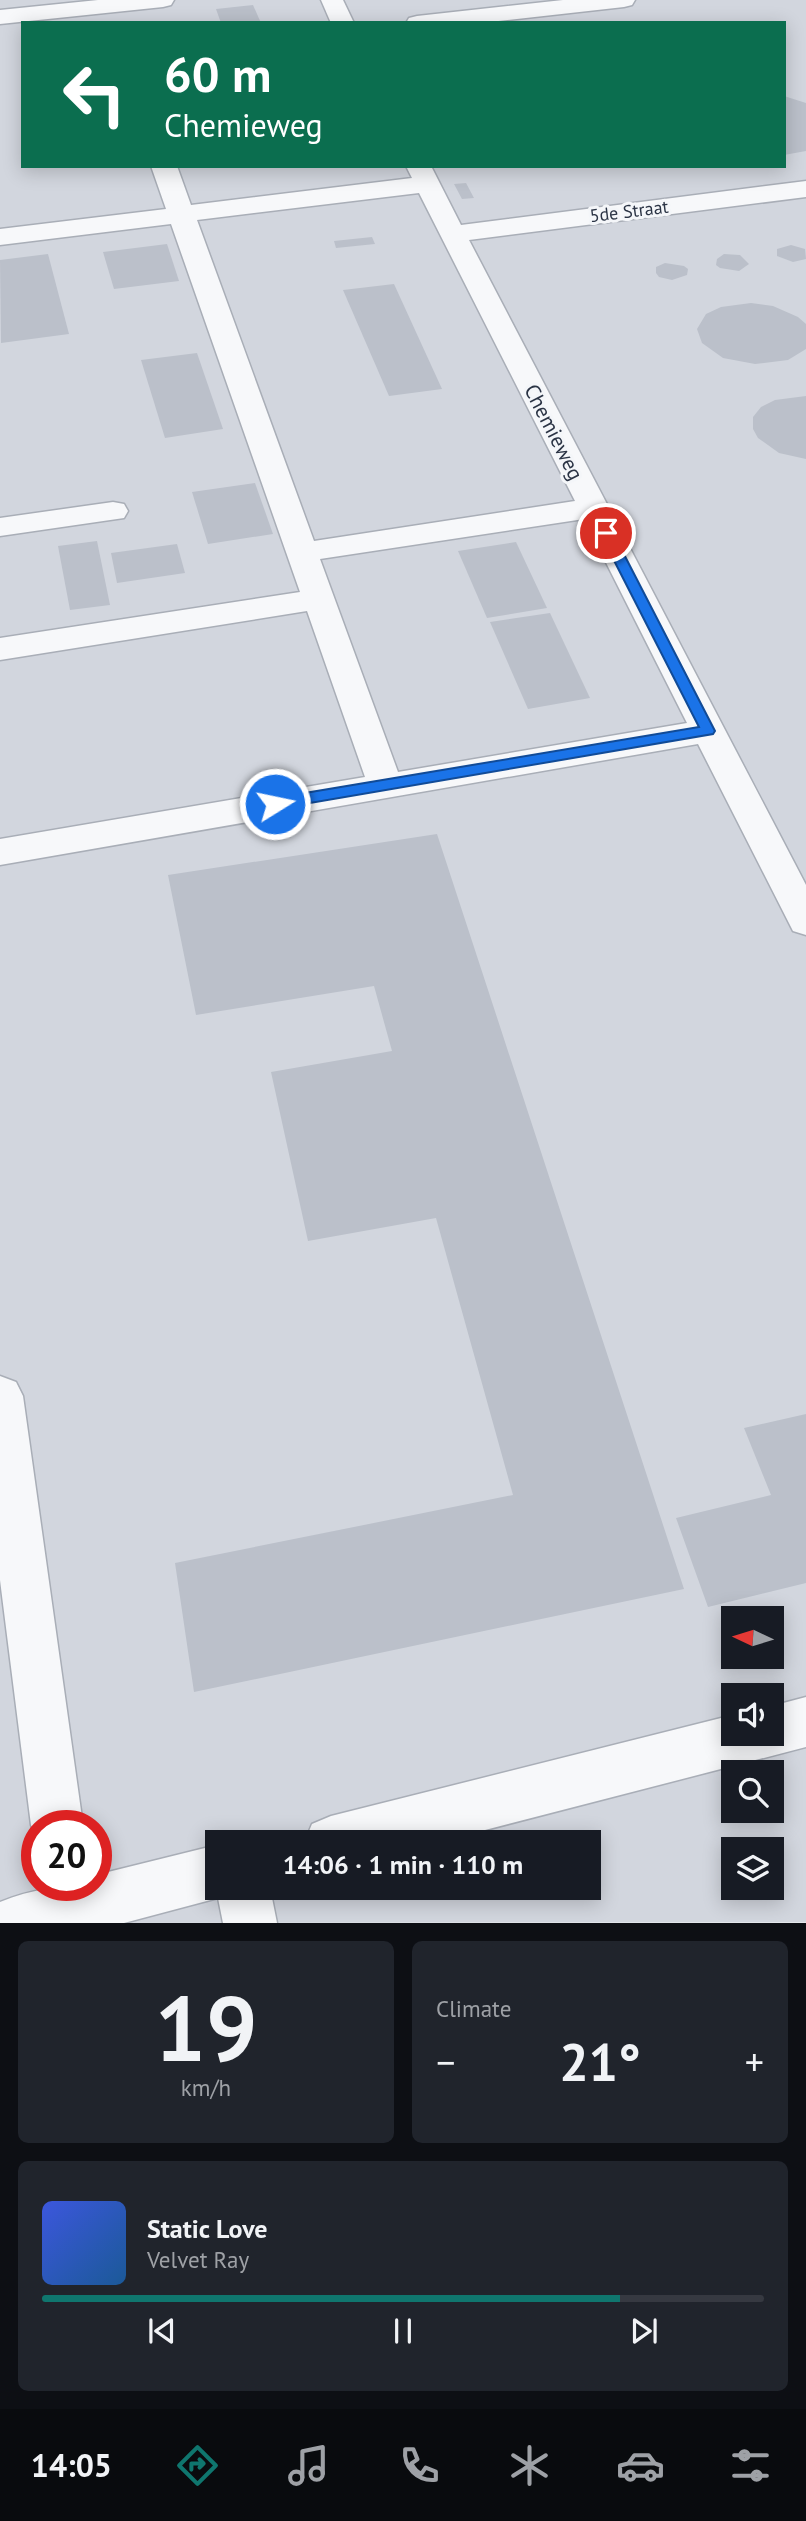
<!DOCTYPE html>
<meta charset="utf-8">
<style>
:root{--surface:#171b24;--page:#20242c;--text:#f1f3f6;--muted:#9ea1a6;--line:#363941;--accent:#0f766e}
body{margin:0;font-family:"PT Sans",sans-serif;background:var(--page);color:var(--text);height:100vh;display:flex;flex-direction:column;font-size:26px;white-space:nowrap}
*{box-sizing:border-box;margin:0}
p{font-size:23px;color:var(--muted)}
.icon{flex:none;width:38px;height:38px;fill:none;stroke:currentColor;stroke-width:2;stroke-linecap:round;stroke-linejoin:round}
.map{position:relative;height:1923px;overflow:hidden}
.details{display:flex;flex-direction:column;gap:18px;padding:18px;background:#0d0f14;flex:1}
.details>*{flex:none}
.top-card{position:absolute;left:21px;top:21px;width:765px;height:147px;border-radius:0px;box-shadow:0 4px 18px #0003;background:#0b6e4f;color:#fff;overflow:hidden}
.needle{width:46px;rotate:274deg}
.tools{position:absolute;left:721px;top:1606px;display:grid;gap:14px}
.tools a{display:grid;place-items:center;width:63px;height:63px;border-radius:0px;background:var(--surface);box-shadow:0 4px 18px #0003;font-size:35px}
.speed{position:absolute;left:21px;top:1810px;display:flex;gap:14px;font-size:35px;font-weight:700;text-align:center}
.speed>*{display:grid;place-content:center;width:91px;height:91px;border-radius:50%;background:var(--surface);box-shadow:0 4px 18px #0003;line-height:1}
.speed .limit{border:10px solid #d22;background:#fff;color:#111}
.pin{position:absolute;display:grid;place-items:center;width:60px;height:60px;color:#fff;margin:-30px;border:4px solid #fff;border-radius:50%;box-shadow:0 2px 7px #0007}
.me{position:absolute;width:77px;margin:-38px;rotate:80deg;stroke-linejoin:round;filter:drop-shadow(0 0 5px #0008)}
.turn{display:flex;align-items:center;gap:24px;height:147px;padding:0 28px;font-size:32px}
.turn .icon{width:91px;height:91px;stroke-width:2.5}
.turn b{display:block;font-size:49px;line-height:60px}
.big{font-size:52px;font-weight:800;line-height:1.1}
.details .tile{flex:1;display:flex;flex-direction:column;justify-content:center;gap:10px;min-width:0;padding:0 24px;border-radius:10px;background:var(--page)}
.details .dial{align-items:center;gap:0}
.dial b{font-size:91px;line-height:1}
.song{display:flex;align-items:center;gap:21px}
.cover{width:84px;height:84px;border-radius:10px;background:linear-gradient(135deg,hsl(230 70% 55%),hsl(210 70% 35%))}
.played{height:7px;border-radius:4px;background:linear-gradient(90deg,var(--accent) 80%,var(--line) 80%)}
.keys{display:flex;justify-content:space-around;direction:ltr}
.heat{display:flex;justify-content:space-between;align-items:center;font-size:38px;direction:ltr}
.details .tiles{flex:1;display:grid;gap:18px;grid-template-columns:1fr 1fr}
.tile:last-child{grid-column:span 2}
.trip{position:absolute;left:205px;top:1830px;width:396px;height:70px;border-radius:0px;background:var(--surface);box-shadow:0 4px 18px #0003;font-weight:800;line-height:70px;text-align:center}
.menu{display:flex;height:112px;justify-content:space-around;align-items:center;background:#090b0e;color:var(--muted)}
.menu .icon{width:49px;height:49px}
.menu .current{color:var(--accent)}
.menu b{font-size:32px;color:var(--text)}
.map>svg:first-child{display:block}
.built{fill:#d2d6de;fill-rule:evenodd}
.building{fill:#bbc0ca}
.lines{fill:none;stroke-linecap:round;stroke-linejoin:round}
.minor-casing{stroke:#a9aeb7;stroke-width:3}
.minor{fill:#f7f8fa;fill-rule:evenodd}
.route{fill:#1a73e8;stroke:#114b97;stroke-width:2}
.labels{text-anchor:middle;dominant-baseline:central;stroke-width:6;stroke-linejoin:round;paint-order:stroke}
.far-street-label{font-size:18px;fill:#2b3445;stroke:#f4f6f9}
.street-label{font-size:21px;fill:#2b3445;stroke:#f4f6f9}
</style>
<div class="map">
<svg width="806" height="1923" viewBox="0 0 806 1923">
<rect width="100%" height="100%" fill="#e4e7ec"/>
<path class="built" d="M0 0H806V1922L0 1923ZM23 23H784V166H23ZM733 1619H772V1657H733ZM733 1696H772V1734H733ZM733 1773H772V1811H733ZM37 1825H96V1885H37ZM217 1843H588V1888H217ZM733 1850H772V1888H733Z"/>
<g class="building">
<polygon points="253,5 261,23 221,23 216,9"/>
<polygon points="784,96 806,103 806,151 784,155"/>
<polygon points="466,183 474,198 462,199 454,184"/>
<polygon points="372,237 375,244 336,248 334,241"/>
<polygon points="167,244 179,281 114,289 103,252"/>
<polygon points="791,245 805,249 806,259 793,262 777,256 777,249"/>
<polygon points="48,254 69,334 1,343 0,260"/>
<polygon points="724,254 740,255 749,264 739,271 720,268 716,265 717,259"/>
<polygon points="665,263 684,266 688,269 687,275 672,280 659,277 656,273 656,267"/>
<polygon points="394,284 442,389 389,396 343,290"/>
<polygon points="751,303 773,306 798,317 806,324 806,349 788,360 755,364 723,358 702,343 697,329 706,314 721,307"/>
<polygon points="197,353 223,429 165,438 141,360"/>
<polygon points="806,396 806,459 779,453 758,438 753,429 753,417 761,407 775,400"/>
<polygon points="255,483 273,534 208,544 192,492"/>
<polygon points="97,541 110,605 70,610 58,546"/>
<polygon points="516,542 547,608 487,618 458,551"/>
<polygon points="177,544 185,573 117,583 111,553"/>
<polygon points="550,613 590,698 528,709 490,622"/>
<polygon points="437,834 684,1589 194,1692 175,1563 513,1495 436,1218 308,1241 271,1072 392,1051 374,986 196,1015 168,875"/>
<polygon points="806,1414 806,1583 708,1607 676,1518 771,1495 744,1428"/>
</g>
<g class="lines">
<defs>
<g id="minor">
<polygon points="98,0 174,0 171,5 163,7 0,24 0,10"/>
<polygon points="321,0 343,0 354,23 331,23"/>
<polygon points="563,0 635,0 632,5 624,7 480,23 406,23 409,18 417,16"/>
<path d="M151 166H177L191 205 412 178 406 166H431L461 225 806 181V197L469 240 806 885V935L793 931 698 744 0 865V839L365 777 307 611 0 660V638L300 592 171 224 0 245V229L166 209ZM419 193 575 501 314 541 197 220ZM584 519 687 723 398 772 320 559Z"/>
<polygon points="113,502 124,504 128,511 124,518 0,536 0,518"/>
<polygon points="0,1376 16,1382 23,1396 83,1825 37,1825 37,1840 31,1825 0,1580"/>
<polygon points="806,1697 806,1747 435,1843 304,1843 312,1824 331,1816 733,1715 733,1734 772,1734 772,1706"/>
<path d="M217 1845V1888H270L277 1923H223L218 1898 124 1923H0V1902C32 1889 62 1885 96 1885V1875Z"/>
</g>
</defs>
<use href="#minor" class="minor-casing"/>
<use href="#minor" class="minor"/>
</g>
<polygon class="route" points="606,529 613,533 715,731 713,734 275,809 270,807 268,804 270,800 275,798 699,727 600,533"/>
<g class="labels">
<g class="far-street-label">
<text transform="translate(629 211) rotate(-7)">5de Straat</text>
</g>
<g class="street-label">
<text transform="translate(554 432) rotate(63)">Chemieweg</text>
</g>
</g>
</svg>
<div class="tools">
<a><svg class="needle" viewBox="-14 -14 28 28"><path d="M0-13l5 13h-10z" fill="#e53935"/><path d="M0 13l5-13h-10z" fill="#9ea1a6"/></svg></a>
<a><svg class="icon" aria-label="sound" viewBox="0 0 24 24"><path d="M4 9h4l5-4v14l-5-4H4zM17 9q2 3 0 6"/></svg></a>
<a><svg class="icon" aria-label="search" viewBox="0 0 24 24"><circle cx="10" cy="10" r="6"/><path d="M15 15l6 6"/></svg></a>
<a><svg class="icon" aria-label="layers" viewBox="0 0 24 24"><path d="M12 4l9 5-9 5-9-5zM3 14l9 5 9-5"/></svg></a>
</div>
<div class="speed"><div class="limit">20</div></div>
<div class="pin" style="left:606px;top:533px;background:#d93025"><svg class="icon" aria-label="arrive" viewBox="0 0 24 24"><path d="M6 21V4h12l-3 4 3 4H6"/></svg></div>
<svg class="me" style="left:275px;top:804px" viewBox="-20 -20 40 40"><circle r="17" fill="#1a73e8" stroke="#fff" stroke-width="3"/><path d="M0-11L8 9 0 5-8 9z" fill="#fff"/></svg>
<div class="trip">14:06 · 1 min · 110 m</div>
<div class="top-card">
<div class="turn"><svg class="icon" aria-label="left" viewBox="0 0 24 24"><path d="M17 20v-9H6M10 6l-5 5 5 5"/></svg><div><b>60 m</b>Chemieweg</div></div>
</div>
</div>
<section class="details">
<div class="tiles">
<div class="tile dial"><b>19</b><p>km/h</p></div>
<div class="tile"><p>Climate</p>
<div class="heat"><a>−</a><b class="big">21°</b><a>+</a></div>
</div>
<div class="tile">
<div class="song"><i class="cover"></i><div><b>Static Love</b><p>Velvet Ray</p></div></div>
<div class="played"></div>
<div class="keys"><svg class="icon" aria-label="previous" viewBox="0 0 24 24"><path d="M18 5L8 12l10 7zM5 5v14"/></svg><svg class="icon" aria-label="pause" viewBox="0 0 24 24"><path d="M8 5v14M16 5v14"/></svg><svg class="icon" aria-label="next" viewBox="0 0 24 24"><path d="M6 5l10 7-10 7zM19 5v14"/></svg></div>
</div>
</div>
</section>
<nav class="menu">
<b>14:05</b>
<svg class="icon current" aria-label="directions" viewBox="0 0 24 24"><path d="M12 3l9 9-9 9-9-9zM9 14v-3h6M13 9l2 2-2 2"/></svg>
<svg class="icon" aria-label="music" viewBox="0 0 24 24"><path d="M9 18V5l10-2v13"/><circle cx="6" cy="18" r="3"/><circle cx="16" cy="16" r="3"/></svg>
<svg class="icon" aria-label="phone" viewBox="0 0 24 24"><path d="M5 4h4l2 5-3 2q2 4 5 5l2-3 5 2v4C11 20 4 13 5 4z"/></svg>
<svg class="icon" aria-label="climate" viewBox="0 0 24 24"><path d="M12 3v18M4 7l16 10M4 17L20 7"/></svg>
<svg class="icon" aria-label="car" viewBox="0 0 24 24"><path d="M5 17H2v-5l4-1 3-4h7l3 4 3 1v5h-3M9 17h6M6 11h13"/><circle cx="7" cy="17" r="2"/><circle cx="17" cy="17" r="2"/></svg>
<svg class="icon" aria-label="filters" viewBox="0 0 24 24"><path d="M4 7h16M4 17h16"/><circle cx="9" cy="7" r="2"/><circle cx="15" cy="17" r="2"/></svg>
</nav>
